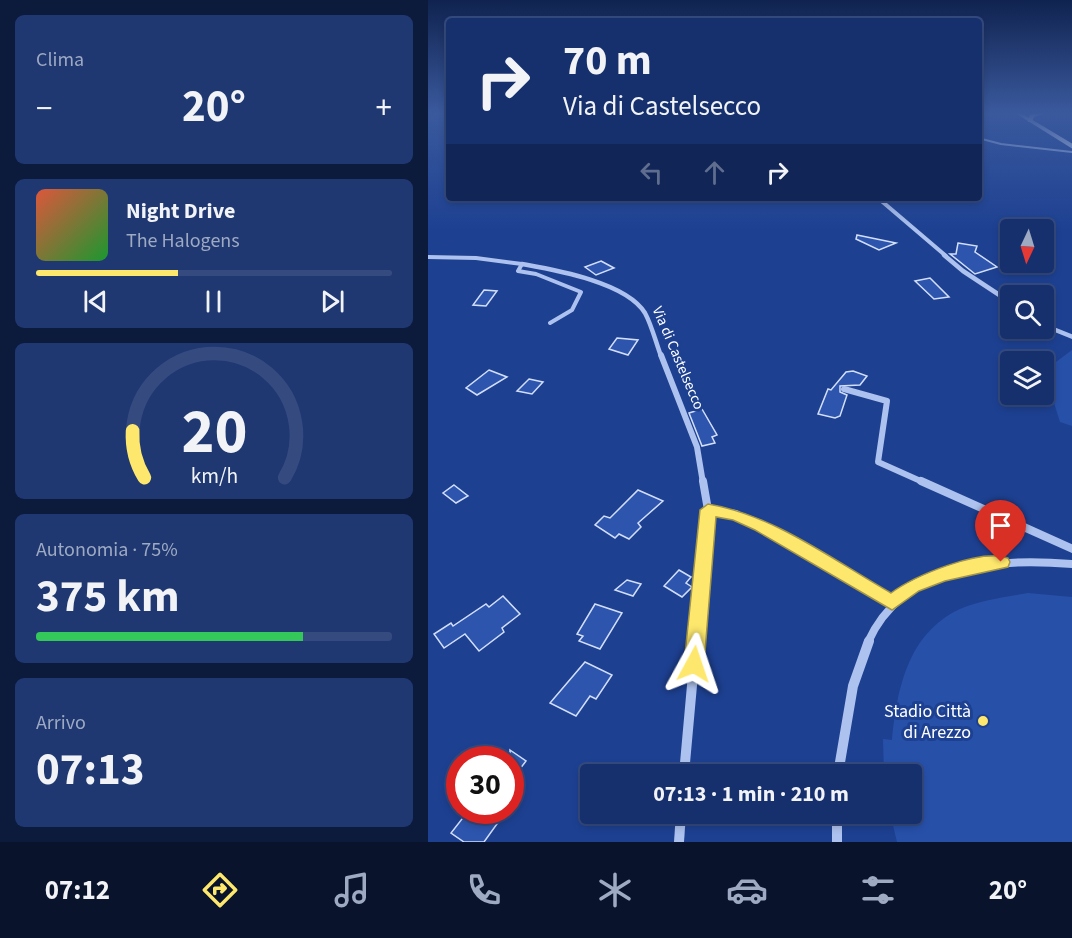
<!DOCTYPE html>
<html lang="it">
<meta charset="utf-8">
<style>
:root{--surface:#16306d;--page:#1f3872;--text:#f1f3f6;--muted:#9ea9c2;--line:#354b80;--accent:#fde76c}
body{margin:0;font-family:"Source Sans 3",sans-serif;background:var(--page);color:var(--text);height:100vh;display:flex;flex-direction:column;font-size:22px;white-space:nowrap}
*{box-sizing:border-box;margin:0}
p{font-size:20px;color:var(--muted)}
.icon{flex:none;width:33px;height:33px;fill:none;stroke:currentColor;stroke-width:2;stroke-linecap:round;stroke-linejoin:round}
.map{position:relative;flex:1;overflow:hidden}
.drawer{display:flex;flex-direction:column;gap:15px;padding:15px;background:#0c1a3c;width:428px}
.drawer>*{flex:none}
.hud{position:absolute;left:18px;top:18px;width:536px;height:183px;border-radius:6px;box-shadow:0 3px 9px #0003,0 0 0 2px var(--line);background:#16306d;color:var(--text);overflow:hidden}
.needle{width:39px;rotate:184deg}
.buttons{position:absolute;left:572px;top:219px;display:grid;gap:12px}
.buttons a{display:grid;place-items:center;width:54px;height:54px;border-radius:6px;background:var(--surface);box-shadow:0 3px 9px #0003,0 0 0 2px var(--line);font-size:30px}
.speed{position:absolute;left:18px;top:746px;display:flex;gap:12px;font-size:30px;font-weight:700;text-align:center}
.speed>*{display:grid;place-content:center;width:78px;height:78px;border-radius:50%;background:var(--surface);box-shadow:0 3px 9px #0003,0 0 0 2px var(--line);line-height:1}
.speed .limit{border:9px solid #d22;background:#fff;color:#111}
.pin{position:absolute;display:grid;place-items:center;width:51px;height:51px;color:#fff;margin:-62px -26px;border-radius:50% 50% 50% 0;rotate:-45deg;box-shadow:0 0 6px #0007}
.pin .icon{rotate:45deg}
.me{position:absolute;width:66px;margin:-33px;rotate:5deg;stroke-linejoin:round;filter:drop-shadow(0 0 4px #0008)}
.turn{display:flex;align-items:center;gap:21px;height:126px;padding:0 18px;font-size:27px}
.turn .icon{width:78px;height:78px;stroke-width:2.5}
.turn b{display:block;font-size:42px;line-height:51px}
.lanes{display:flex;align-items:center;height:57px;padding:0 18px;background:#0003;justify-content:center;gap:30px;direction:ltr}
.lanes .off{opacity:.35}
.big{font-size:45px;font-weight:700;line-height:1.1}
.drawer .tile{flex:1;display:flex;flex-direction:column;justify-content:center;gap:9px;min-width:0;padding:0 21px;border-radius:9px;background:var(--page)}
.drawer .dial{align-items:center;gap:0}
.dial svg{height:156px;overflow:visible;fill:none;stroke:var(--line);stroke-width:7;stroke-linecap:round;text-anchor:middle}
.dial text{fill:var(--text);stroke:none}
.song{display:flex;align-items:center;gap:18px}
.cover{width:72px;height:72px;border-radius:9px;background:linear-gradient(135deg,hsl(10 70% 55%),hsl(130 70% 35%))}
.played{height:6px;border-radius:3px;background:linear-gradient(90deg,var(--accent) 40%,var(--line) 40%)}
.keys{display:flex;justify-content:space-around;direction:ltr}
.heat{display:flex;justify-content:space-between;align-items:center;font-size:33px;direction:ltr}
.charge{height:9px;border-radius:4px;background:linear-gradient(90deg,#34c759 75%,var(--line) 0)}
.trip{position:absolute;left:152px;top:764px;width:342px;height:60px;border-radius:6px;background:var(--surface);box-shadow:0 3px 9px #0003,0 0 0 2px var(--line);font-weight:700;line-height:60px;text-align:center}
.tab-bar{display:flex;height:96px;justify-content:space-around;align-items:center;background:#09132c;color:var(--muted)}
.tab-bar .icon{width:42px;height:42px}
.tab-bar .active{color:var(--accent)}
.tab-bar b{font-size:27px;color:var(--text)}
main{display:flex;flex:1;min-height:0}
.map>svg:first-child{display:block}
.green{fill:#2750a9}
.building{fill:#2d55ae;stroke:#d3dffa;stroke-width:1.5}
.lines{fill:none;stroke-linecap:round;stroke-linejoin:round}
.lane-far1{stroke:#adc2ee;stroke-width:2}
.lane{stroke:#adc2ee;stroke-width:4}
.street-far4{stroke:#adc2ee;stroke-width:4}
.street-far3{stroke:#adc2ee;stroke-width:4.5}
.street-far2{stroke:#adc2ee;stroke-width:6}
.street-far1{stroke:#adc2ee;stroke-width:8}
.street{stroke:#adc2ee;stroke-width:10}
.secondary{fill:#dae4fa;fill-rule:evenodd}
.primary{fill:#f4f7ff;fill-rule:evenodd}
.route{fill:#fde76c;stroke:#a49646;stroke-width:1.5}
.poi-dot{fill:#fde76c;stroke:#1d4091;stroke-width:2}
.labels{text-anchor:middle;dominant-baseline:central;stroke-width:6;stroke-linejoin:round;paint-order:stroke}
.street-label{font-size:15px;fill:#fff;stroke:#1d4091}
.near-poi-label{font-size:18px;fill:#fff;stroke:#1d4091;text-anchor:end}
</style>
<main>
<section class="drawer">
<div class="tile"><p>Clima</p>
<div class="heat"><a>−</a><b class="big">20°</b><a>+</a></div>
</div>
<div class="tile">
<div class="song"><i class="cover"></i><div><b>Night Drive</b><p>The Halogens</p></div></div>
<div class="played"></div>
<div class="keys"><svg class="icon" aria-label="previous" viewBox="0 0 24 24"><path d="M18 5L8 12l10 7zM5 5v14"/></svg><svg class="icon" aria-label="pause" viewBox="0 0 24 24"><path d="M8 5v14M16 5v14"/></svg><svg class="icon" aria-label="next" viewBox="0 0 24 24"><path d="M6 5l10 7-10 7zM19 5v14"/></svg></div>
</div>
<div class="tile dial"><svg viewBox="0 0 100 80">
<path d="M14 69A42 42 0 1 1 86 69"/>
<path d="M14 69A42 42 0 0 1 8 45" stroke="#fde76c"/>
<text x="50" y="56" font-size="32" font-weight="700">20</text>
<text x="50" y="72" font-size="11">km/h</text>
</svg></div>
<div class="tile"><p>Autonomia · 75%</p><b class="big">375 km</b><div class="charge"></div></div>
<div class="tile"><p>Arrivo</p><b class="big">07:13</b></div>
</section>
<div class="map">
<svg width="645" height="842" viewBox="0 0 645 842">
<rect width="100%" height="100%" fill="#1d4091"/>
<g class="green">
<polygon points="644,350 644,426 632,422 616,371"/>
<path d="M600 593 644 597V842H469L462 813H483V774H456L455 739 464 740C469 689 480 633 532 609 553 600 577 597 600 593Z"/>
</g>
<g class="building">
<polygon points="429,235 468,243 451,250 428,239"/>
<polygon points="530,243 549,246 547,252 569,267 547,274 522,254 528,254"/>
<polygon points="173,261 186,268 168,275 157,267"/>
<polygon points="502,278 521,297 506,299 487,281"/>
<polygon points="56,290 69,291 58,306 45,305"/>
<polygon points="189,338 210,340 200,355 181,349"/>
<polygon points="61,370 79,377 49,395 38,388"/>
<polygon points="425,371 439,376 432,385 412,386 412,392 419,395 412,416 407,418 390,414 400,389 403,390 418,372"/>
<polygon points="101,379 115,382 104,394 89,391"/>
<polygon points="274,409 289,435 284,437 287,443 274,446 261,413"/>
<polygon points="26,485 40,496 28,503 15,493"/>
<polygon points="210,490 235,501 210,523 213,527 201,539 191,534 187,538 167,525 176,516 182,518"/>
<polygon points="251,570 263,577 258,583 264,587 254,597 236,586"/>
<polygon points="199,580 213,584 205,596 187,590"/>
<polygon points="75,596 92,614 74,628 76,632 51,651 37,634 16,648 6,634 23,623 25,626 58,604 61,607"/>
<polygon points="167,604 194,613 172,649 151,641 155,636 149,634"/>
<polygon points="157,662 184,675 168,699 162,696 148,716 122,703"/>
<polygon points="82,750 98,761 82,782"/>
<polygon points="41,810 79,810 56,842 36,842 23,833"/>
</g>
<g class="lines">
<polyline class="lane-far1" points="550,138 573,144 645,152"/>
<polyline class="lane" points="0,257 48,258 94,264 90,271 108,274 153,292 144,310 122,323"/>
<polyline class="street-far4" points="450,198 518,256"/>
<g class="street-far3">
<polyline points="516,255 535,271 582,302"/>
<path d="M94 264C127 270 198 282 217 313 224 326 228 343 233 356"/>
<polyline points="615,325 645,337"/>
</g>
<g class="street-far2">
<polyline points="233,355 269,447 275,483"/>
<polyline points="416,389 459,401 450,462 497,483"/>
</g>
<g class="street-far1">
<polyline points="275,481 280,510 308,514 464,602"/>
<polyline points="493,481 645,549"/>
<polyline points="268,642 280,510"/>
<path d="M440 642C476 562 570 558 645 564"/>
</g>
<g class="street">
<polyline points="256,774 268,641"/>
<polyline points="410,774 425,686 441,641"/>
<polyline points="409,813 409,842"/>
<polyline points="251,842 253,813"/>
</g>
<polygon class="secondary" points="587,113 593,113 645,144 645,149"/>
<polygon class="primary" points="608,113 619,113 606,117 604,122 600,122 601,115"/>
</g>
<linearGradient id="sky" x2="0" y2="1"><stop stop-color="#102350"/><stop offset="0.49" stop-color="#3a599d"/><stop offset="1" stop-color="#3a599d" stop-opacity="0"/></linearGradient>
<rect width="645" height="231" fill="url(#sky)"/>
<path class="route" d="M280 504C346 515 405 560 463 593 486 576 552 548 580 558L582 562 580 567 517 581 491 591 464 610 327 530 305 520 288 517 276 664 273 670 266 673 259 670 256 664 272 510Z"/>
<circle class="poi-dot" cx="555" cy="721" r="6"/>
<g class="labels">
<g class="street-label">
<text transform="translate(250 358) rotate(67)">Via di Castelsecco</text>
</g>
<g class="near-poi-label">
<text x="543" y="711">Stadio Città<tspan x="543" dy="21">di Arezzo</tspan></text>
</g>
</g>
</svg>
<div class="buttons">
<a><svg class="needle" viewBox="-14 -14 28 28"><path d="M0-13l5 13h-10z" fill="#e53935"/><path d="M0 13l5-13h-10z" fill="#9ea9c2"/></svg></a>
<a><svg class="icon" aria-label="search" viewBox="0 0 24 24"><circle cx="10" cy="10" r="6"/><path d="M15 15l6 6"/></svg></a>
<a><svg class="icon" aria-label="layers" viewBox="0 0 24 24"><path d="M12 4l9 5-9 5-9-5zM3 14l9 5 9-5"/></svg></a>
</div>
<div class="speed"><div class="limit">30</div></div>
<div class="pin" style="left:573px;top:562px;background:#d93025"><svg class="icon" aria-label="arrive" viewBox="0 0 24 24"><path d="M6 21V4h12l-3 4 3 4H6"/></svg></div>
<svg class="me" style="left:266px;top:664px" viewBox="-20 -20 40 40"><path d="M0-17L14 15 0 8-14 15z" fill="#fde76c" stroke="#fff" stroke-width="4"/></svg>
<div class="trip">07:13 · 1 min · 210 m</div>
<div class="hud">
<div class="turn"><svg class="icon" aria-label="right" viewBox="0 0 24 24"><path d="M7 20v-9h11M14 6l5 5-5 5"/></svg><div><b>70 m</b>Via di Castelsecco</div></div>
<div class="lanes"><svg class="icon off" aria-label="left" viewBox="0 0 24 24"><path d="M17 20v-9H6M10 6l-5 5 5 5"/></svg><svg class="icon off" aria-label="ahead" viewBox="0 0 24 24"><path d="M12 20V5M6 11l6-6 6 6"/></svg><svg class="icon" aria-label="right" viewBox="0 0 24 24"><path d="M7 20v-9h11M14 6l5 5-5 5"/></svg></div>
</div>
</div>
</main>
<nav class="tab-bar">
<b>07:12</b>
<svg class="icon active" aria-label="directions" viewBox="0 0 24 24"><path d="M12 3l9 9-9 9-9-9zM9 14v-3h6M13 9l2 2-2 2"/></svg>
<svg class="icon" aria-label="music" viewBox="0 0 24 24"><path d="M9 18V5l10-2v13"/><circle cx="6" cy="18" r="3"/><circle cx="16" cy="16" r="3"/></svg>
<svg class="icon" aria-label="phone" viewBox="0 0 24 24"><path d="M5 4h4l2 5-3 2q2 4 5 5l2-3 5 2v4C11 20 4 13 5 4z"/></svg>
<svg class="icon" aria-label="climate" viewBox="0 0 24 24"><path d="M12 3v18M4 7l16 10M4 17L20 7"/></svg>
<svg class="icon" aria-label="car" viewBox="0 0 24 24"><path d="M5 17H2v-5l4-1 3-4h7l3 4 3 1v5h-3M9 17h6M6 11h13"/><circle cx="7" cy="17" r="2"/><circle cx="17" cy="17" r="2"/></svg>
<svg class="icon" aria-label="filters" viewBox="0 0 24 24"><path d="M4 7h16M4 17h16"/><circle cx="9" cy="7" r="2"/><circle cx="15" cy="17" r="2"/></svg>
<b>20°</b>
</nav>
